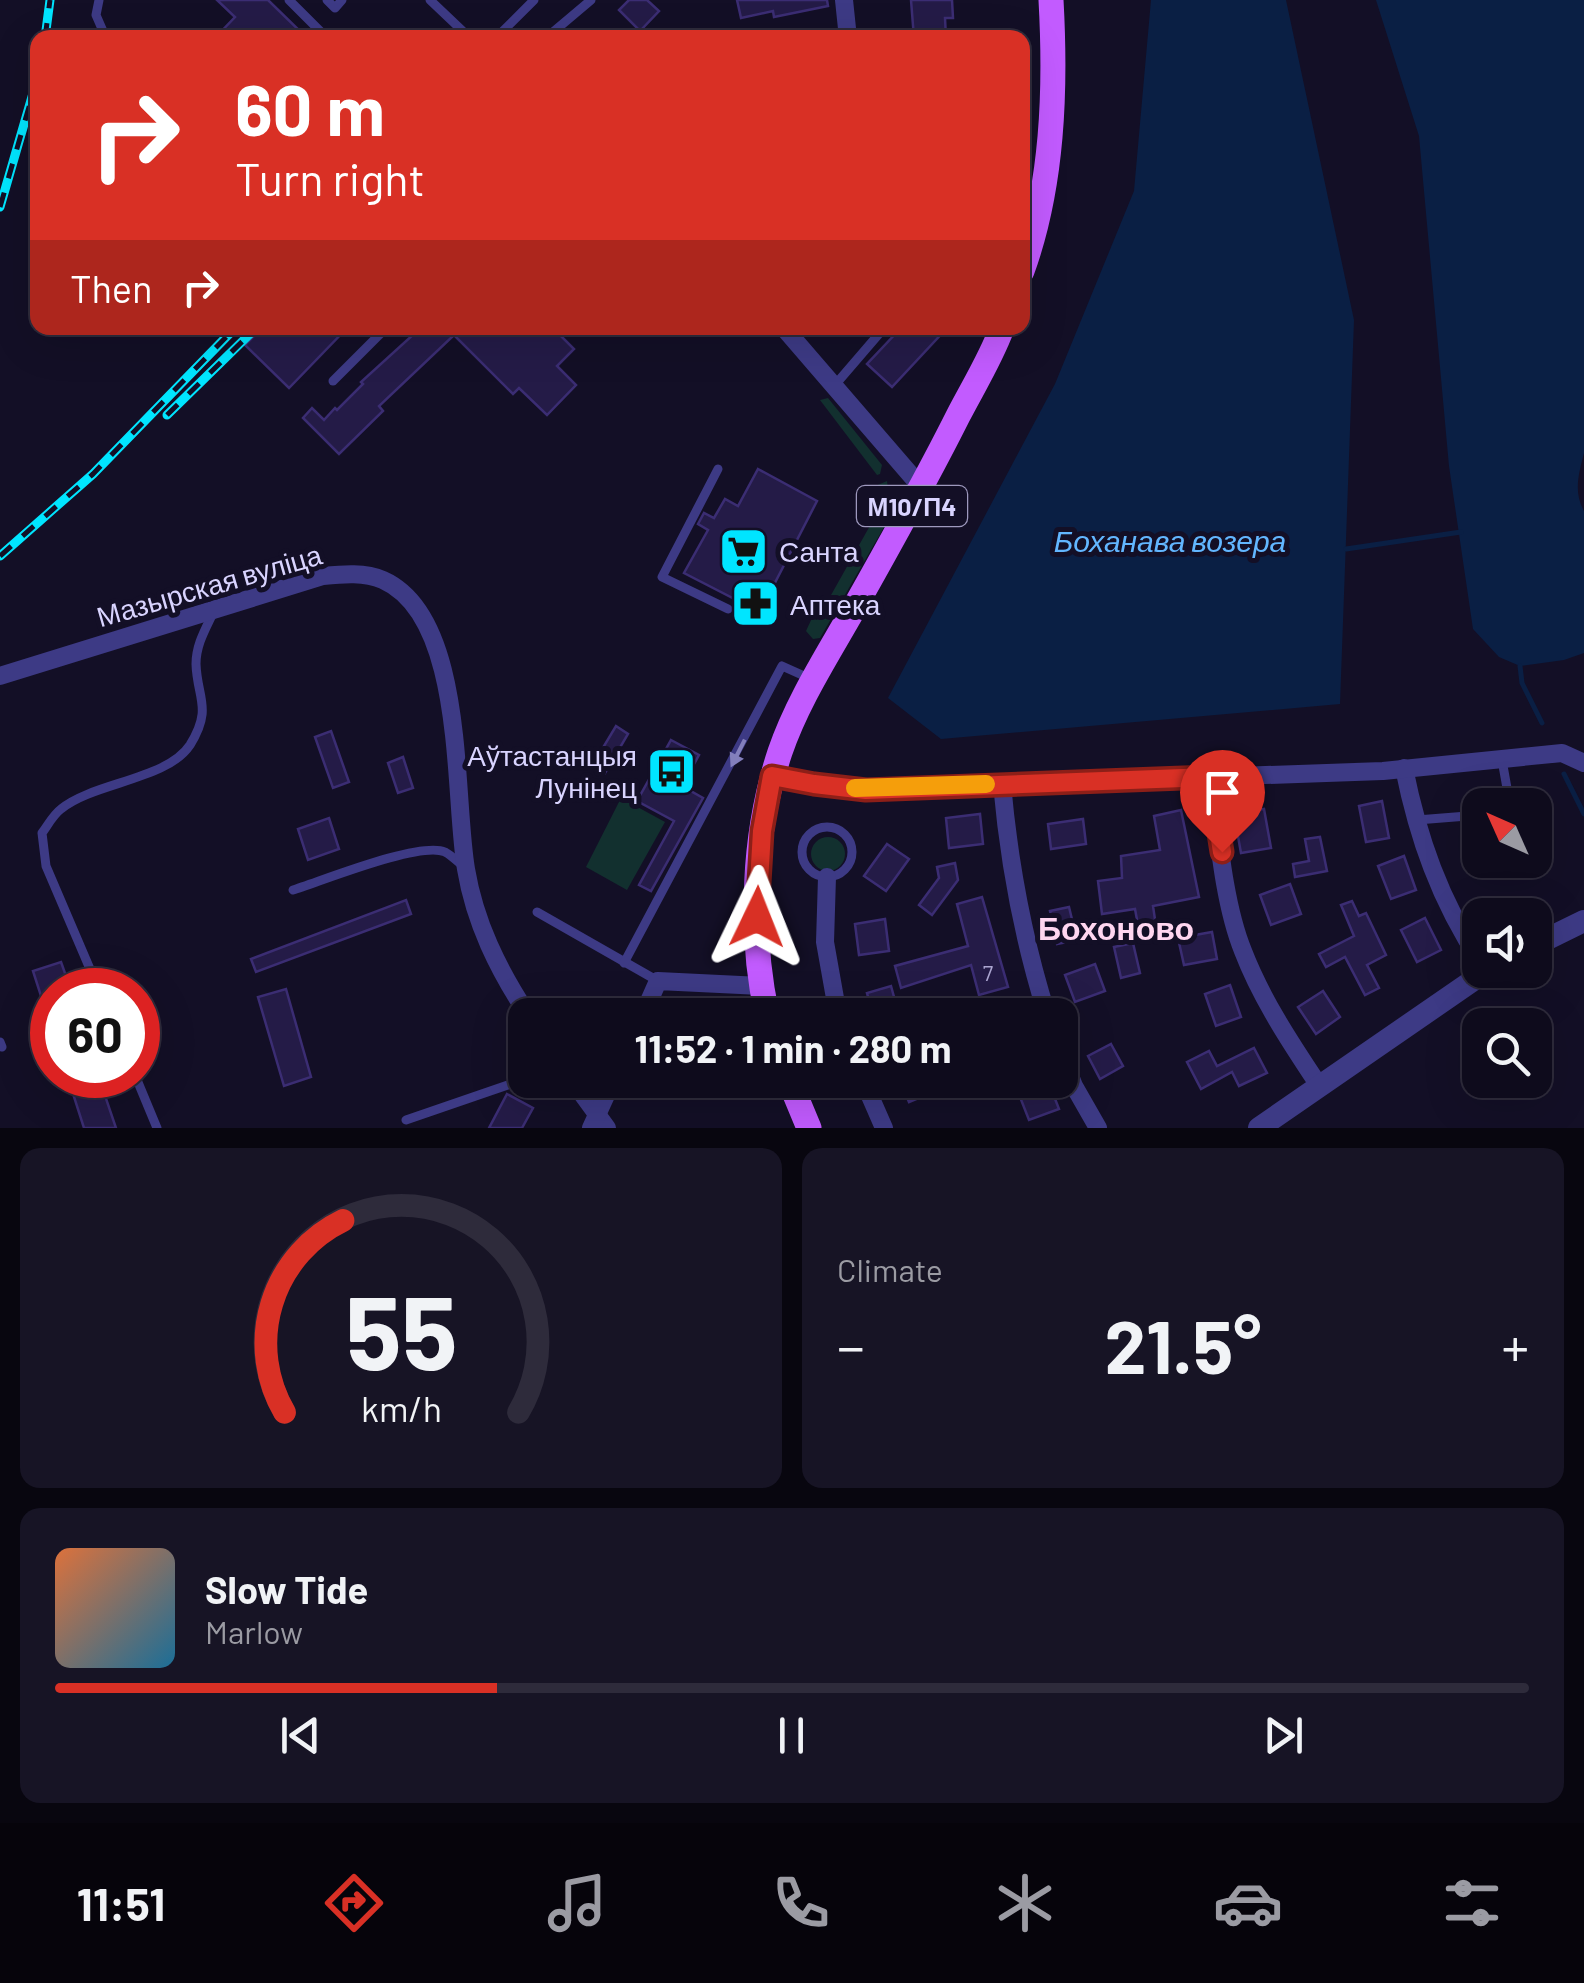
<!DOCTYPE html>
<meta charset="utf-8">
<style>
:root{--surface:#0e0b1c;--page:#171425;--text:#f1f3f6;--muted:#9b9ba3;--line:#2e2b3b;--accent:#d93025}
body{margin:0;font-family:Barlow,sans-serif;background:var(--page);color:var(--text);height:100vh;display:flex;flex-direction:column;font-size:38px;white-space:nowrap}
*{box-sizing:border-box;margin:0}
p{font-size:32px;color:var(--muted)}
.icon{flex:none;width:55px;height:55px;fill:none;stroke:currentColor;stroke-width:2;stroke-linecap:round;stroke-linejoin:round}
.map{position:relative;height:1128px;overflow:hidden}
.drawer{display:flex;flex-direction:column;gap:20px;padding:20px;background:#08060f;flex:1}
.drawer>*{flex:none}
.top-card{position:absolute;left:30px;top:30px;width:1000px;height:305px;border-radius:20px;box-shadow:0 10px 40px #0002,0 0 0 2px var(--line);background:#d93025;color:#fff;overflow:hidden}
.needle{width:65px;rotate:315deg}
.controls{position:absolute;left:1462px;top:788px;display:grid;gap:20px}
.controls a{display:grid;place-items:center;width:90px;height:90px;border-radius:20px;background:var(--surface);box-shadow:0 10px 40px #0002,0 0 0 2px var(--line);font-size:50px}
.speed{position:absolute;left:30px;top:968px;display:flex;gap:20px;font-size:50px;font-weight:700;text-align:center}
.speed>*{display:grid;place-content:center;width:130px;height:130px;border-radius:50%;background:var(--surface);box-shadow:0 10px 40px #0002,0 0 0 2px var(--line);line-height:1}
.speed .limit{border:15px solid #d22;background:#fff;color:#111}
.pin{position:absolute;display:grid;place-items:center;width:85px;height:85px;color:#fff;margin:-102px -42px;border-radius:50% 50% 50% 0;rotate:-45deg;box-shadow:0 0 10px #0007}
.pin .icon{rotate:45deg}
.me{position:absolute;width:110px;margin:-55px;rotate:2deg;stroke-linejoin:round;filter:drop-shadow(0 0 8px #0008)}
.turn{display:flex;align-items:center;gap:35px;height:210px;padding:0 40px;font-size:45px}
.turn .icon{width:130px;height:130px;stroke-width:2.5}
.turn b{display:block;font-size:70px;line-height:85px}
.then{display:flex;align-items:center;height:95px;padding:0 40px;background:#0003;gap:20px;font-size:38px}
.big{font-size:75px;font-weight:700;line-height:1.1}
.drawer .tile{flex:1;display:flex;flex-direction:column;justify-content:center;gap:15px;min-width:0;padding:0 35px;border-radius:20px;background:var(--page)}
.drawer .dial{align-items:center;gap:0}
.dial svg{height:260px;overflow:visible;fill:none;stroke:var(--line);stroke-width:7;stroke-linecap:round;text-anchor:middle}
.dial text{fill:var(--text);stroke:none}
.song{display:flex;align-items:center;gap:30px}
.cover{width:120px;height:120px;border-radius:15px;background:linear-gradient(135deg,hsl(20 70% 55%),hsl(200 70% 35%))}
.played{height:10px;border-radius:5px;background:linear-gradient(90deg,var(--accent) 30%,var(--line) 30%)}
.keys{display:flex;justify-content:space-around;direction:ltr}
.heat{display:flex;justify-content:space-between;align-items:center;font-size:55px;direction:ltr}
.drawer .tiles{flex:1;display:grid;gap:20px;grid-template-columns:1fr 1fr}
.tile:last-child{grid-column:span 2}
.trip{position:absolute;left:508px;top:998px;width:570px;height:100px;border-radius:20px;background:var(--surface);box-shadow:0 10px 40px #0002,0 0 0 2px var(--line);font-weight:700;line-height:100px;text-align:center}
.dock{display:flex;height:160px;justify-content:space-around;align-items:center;background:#06040b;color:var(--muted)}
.dock .icon{width:70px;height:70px}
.dock .active{color:var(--accent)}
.dock b{font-size:45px;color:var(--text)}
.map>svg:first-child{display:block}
.green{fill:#12302f}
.water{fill:#0a1f44}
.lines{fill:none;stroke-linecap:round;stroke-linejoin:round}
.stream{stroke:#0a1f44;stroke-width:5}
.building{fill:#241b47;stroke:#3b2d73;stroke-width:2.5}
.service{stroke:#3d3a85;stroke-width:9}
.minor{stroke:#3d3a85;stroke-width:18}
.tertiary{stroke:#3d3a85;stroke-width:22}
.primary{stroke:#c25bff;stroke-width:25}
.rail-casing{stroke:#00e5ff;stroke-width:9}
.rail{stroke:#130f26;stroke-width:5;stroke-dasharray:15;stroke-linecap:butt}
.oneway{fill:#837fbc}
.route-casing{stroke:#8d1f18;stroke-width:25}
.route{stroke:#d93025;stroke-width:18}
.slow{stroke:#f59e0b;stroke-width:18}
.labels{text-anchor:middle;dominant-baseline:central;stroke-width:10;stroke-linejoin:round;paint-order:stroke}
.number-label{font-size:22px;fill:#aca6d1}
.shield{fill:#130f26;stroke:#9e99be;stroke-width:2.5}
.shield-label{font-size:25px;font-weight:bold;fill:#d9d4ff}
.poi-label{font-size:28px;fill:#d9d4ff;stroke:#130f26;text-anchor:start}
.street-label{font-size:28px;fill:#d9d4ff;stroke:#130f26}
.water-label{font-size:30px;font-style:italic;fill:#62b6ff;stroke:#130f26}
.quarter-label{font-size:32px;font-weight:bold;fill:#ffd6f0;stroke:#130f26}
</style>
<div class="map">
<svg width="1584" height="1128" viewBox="0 0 1584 1128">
<rect width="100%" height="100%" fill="#130f26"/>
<g class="green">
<polygon points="828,398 882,465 880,474 877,475 820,400"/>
<polygon points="887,481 890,503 887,522 820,638 813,639 806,631 812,618 817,620 876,515 865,508 861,492"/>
<polygon points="621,798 665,822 627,890 586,867"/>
<circle cx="828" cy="854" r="17"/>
</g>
<g class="water">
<polygon points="1151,0 1286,0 1354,320 1340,704 941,739 888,698 1055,384 1134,191"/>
<path d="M1376 0H1584V453C1579 473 1573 492 1584 511V653L1564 660 1520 666 1499 657 1473 629 1449 466 1419 136Z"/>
</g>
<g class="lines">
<g class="stream">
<polyline points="1346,549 1461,532"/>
<polyline points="1520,666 1522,683 1542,723"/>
<polyline points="1564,774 1584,814"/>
</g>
</g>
<g class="building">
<polygon points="217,0 268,0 307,38 215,38 235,17"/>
<polygon points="629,0 647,0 659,11 640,31 619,10"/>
<polygon points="737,0 827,0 828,6 774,17 773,11 741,18"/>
<polygon points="911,0 952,0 953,18 945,18 946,38 914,38"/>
<polygon points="262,328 347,328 289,388 245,345"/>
<polygon points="409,328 553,328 574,349 557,366 576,385 547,415 519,388 513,394 454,335 379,406 383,411 339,454 303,418 312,408 324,420 335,408 337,410 363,384 361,382 415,333"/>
<polygon points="901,328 947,328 892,387 867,364"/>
<polygon points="758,469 817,501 760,612 684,573 708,530 698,524 704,513 714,518 725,499 738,506"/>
<polygon points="616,726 628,734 605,773 592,766"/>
<polygon points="331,731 349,782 333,788 315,737"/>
<polygon points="671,740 699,755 682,786 703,798 651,891 639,885 674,821 637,801"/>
<polygon points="403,757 413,788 398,793 388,763"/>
<polygon points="1382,801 1389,838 1366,842 1359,806"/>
<polygon points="1264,809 1271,848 1241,853 1234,814"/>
<polygon points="1181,810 1199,897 1153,906 1157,933 1140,936 1135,909 1102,914 1098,881 1122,878 1121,856 1160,850 1154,816"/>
<polygon points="980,814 983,844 949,848 946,818"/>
<polygon points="329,818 339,849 308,860 298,829"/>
<polygon points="1083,819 1086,844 1051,849 1048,824"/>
<polygon points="1320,837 1327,871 1295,877 1293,864 1309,861 1305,839"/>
<polygon points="887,844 909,859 886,891 864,876"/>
<polygon points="1404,856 1416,890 1391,899 1378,866"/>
<polygon points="955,863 958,880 932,915 919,905 939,878 937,867"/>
<polygon points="1290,884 1301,914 1271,925 1260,895"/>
<polygon points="982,897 1008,987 979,995 971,965 901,988 895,966 968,946 957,904"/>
<polygon points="406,900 411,914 256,972 251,959"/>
<polygon points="1352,901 1359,916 1366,913 1386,955 1367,965 1379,988 1365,995 1345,957 1326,967 1319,954 1354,936 1341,905"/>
<polygon points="1069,907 1077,940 1057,944 1050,911"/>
<polygon points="1425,918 1441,950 1417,962 1401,930"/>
<polygon points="885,919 889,951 859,955 855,924"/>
<polygon points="1212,932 1217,959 1184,965 1178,938"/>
<polygon points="1133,943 1140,973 1121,978 1114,947"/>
<polygon points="61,962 71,990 52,990 50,1024 33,971"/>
<polygon points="1095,964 1105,991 1075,1002 1065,975"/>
<polygon points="1230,985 1241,1017 1216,1026 1205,994"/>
<polygon points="891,986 899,1015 873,1015 867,993"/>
<polygon points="286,989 311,1077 284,1086 258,997"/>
<polygon points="1323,991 1340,1017 1316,1034 1298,1007"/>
<polygon points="1111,1044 1123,1066 1100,1079 1088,1056"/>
<polygon points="1254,1048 1267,1073 1239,1086 1232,1072 1201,1089 1187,1062 1209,1051 1217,1066"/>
<polygon points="67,1075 98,1075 116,1128 84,1128"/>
<polygon points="900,1080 928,1080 933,1092 909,1102"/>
<polygon points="1050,1086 1059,1109 1029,1120 1020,1097"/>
<polygon points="507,1094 533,1108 522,1128 489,1128"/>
</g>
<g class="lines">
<g class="service">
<polyline points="99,0 96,15 106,38"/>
<polyline points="289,0 327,38"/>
<polyline points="327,0 335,8 342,0"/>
<polyline points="430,0 470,38"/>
<polyline points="496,38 534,0"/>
<polyline points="546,38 591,0"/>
<polyline points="333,381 386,328"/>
<polyline points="835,385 884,328"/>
<polyline points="718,469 662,577 728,609"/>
<polyline points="1502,760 1510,805"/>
<polyline points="1417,820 1480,815"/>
<circle cx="827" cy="852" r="25"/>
<path d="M293 890C322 881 420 841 445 852 451 855 458 862 464 867"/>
<polyline points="537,912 658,981"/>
<polyline points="624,963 782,666 811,679"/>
<path d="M99 990 46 866 42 833C48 825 53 815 61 809 94 782 167 780 190 745 213 708 197 698 196 664 196 645 205 630 213 613"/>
<polyline points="0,1042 2,1047"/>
<polyline points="135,1075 157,1128"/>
<polyline points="406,1120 525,1079"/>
</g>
<g class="minor">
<polyline points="844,0 848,38"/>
<polyline points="784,328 922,488"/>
<path d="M0 676 323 576C343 574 365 572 383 580 466 617 453 793 466 869 475 923 498 969 528 1015"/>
<path d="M1404 768C1418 838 1440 900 1480 961"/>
<polyline points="772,776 814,785 866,789 1383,771 1562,753 1584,763"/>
<path d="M1211 777C1218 830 1223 902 1243 951 1261 998 1290 1042 1318 1084"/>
<path d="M1002 784C1009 863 1023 939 1047 1015"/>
<polyline points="827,877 825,942 838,1015"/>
<polyline points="643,1015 658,981 761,986"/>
<polyline points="1008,1015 1044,1004"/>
<polyline points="1060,1050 1074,1086 1098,1128"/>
<polyline points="572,1080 607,1128"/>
<polyline points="863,1080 884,1128"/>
<polyline points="591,1128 613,1080"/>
</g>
<g class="tertiary">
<polyline points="1535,945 1584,921"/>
<polyline points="1259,1128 1488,970"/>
</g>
<g class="primary">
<path d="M1022 271C1053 186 1056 89 1051 0"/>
<path d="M767 1015C749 932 753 833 780 752 797 702 827 656 853 610 889 546 925 482 958 416 973 387 991 358 1002 328"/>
<polyline points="789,1080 809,1128"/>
</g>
<defs>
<g id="rail">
<polyline points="45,38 50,0"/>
<polyline points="0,207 38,76"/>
<polyline points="167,415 256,328"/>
<polyline points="0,556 93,474 235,328"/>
</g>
</defs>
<use href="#rail" class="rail-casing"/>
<use href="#rail" class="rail"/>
</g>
<defs><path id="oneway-solid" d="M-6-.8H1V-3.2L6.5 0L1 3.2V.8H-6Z" transform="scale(2.5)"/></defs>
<use class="oneway" href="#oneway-solid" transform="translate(738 753) rotate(117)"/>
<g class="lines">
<defs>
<polyline id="route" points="757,917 762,831 772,776 814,784 866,790 1210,777 1222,852"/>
</defs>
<use href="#route" class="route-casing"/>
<use href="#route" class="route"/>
<polyline class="slow" points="855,788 986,784"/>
</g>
<defs>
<symbol id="supermarket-square" viewBox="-11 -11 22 22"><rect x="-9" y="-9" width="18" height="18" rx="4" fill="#00e5ff" stroke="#130f26"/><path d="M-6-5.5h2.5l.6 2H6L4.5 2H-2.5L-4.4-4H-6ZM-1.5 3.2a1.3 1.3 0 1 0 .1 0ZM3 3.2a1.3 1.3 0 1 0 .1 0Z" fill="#111"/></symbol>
<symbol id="pharmacy-square" viewBox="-11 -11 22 22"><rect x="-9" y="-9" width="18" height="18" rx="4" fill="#00e5ff" stroke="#130f26"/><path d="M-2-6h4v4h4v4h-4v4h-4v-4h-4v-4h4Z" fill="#111"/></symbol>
<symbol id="bus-square" viewBox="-11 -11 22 22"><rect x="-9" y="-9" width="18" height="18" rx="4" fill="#00e5ff" stroke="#130f26"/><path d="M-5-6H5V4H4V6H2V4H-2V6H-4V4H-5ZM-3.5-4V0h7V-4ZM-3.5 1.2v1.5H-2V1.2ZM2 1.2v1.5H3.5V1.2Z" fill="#111"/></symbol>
</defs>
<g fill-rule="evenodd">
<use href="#supermarket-square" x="716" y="524" width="55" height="55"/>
<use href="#pharmacy-square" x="728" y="576" width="55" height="55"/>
<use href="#bus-square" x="644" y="744" width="55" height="55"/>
</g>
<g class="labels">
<g class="number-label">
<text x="988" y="972">7</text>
</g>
<rect class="shield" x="857" y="486" width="110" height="40" rx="8"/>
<g class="shield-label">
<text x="912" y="506">М10/П4</text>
</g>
<g class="poi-label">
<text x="779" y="551">Санта</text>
<text x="790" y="604">Аптека</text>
<text x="637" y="755" text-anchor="end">Аўтастанцыя<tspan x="637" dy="32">Лунінец</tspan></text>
</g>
<g class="street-label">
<text transform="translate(209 585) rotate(-16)">Мазырская вуліца</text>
</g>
<g class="water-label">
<text x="1170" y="540">Боханава возера</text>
</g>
<g class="quarter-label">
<text x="1116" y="927">Бохоново</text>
</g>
</g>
</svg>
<div class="controls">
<a><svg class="needle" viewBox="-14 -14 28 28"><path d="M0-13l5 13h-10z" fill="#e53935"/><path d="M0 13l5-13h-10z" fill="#9b9ba3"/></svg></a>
<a><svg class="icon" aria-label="sound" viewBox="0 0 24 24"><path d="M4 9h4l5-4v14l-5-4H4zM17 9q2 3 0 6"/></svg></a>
<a><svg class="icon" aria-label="search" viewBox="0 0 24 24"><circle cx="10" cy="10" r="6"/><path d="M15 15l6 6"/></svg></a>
</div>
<div class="speed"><div class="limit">60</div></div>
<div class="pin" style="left:1222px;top:852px;background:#d93025"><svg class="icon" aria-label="arrive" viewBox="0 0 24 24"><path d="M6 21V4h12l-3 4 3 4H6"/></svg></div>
<svg class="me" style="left:757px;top:917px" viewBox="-20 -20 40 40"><path d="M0-17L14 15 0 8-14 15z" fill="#d93025" stroke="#fff" stroke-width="4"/></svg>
<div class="trip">11:52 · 1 min · 280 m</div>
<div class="top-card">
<div class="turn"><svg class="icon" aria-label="right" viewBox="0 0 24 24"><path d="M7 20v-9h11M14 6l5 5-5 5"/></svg><div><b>60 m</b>Turn right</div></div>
<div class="then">Then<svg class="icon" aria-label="right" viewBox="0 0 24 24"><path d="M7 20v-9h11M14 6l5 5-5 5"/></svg></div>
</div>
</div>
<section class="drawer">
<div class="tiles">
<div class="tile dial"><svg viewBox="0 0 100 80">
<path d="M14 69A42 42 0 1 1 86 69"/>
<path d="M14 69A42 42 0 0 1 32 10" stroke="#d93025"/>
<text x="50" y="56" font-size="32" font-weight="700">55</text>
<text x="50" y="72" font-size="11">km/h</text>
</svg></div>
<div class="tile"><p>Climate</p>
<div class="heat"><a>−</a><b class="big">21.5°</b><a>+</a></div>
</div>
<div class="tile">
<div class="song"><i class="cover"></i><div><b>Slow Tide</b><p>Marlow</p></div></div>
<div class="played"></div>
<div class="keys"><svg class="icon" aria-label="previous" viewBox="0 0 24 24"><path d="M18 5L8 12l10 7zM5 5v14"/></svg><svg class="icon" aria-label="pause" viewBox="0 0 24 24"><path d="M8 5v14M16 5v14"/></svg><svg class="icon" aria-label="next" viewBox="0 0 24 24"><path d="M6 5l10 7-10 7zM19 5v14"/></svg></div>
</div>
</div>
</section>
<nav class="dock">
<b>11:51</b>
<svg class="icon active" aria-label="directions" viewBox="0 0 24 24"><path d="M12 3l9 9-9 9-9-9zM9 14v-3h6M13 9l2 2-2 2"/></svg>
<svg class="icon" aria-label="music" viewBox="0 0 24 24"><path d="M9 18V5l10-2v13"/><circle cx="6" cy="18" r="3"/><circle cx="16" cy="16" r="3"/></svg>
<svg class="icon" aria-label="phone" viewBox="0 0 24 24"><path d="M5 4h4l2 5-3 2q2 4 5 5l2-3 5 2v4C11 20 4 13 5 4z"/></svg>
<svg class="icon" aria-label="climate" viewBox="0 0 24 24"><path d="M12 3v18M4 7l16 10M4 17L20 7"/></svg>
<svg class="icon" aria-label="car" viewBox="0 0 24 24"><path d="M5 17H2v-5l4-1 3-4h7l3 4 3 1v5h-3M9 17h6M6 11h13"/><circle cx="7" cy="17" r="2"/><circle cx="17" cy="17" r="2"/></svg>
<svg class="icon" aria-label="filters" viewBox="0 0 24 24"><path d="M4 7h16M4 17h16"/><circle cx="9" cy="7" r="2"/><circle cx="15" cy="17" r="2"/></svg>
</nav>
